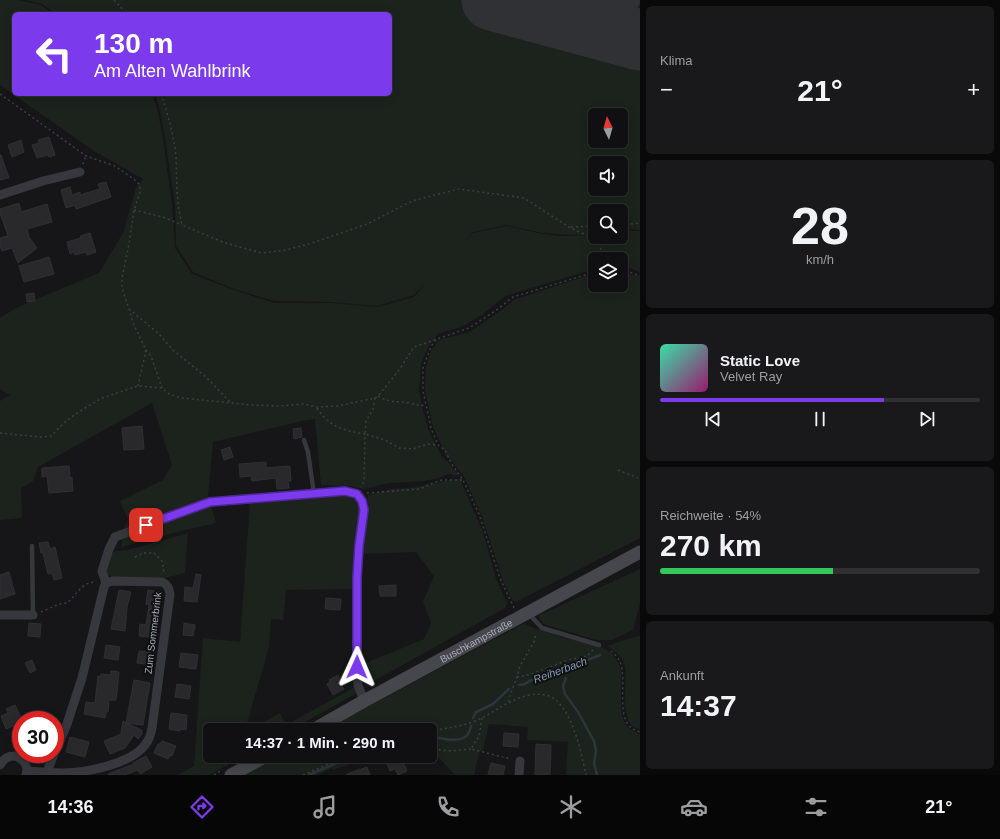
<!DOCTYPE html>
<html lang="de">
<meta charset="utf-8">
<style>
:root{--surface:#101012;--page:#19191b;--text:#f1f3f6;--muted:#9c9d9f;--line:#303032;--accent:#7c3aed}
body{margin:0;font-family:Helvetica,sans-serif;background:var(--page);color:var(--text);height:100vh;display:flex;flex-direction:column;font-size:15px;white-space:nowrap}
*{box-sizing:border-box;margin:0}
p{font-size:13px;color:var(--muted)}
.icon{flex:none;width:22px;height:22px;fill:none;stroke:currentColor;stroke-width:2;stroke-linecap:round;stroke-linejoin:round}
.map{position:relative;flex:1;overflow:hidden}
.panel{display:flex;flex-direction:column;gap:6px;padding:6px;background:#09090a;width:360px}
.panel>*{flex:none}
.banner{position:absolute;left:12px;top:12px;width:380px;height:84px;border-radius:6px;box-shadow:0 2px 10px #0003,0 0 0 1px var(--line);background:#7c3aed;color:#fff;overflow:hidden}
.needle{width:26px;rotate:355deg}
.tools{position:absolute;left:588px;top:108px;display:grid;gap:8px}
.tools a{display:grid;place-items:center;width:40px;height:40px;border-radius:6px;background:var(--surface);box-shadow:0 2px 10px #0003,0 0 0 1px var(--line);font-size:20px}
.speed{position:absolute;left:12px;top:711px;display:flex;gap:8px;font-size:20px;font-weight:700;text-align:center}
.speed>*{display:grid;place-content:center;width:52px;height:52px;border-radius:50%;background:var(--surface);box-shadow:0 2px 10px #0003,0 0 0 1px var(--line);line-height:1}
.speed .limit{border:6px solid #d22;background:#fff;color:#111}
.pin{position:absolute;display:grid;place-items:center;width:34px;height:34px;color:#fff;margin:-17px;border-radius:8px;box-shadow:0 2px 6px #0006}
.me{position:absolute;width:44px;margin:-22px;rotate:1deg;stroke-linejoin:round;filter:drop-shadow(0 0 3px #0008)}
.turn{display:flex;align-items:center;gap:14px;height:84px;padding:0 16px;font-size:18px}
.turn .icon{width:52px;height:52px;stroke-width:2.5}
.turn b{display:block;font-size:28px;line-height:34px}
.big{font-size:30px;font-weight:700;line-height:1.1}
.panel .widget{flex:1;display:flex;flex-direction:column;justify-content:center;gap:6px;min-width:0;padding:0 14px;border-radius:6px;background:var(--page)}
.panel .dial{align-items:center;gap:0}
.dial b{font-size:52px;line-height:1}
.song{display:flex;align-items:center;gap:12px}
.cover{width:48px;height:48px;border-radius:6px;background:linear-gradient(135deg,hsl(160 70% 55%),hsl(320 70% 35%))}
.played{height:4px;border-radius:2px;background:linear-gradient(90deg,var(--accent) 70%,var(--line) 70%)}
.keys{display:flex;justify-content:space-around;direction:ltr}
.heat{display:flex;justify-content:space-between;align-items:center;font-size:22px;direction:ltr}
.charge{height:6px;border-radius:3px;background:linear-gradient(90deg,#34c759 54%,var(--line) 0)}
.trip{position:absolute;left:203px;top:723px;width:234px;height:40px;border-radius:6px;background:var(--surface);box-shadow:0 2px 10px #0003,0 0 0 1px var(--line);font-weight:700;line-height:40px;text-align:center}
.dock{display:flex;height:64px;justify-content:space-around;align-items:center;background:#060607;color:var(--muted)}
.dock .icon{width:28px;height:28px}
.dock .on{color:var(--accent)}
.dock b{font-size:18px;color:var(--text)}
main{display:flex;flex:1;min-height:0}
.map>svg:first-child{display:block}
.green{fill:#1c231d;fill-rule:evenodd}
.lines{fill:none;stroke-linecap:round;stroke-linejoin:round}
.stream{stroke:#2c353c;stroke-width:2.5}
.taxiway{stroke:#303135;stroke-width:24}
.runway{stroke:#303135;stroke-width:61}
.building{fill:#29292c;stroke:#303034}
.path{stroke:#3d3f44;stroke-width:1.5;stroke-dasharray:2 3;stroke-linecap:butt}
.lane{stroke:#37383d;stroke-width:4.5}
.street{stroke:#37383d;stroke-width:9}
.secondary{stroke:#45474d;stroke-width:13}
.route-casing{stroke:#51269a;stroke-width:10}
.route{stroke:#7c3aed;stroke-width:7}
.labels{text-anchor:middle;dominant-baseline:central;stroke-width:4;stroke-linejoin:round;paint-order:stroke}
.street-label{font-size:10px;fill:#a8adb8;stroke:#111113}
.water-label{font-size:11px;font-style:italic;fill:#7f9bb3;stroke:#111113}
</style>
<main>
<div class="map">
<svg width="640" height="775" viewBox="0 0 640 775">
<rect width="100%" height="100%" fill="#161618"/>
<g class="green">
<path d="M0 0H18L41 5 53 14H14V94H152L157 108 163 138 172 205 175 248 192 274 237 291 274 303H331L377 307 414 297 428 281 414 295 377 306 331 302 275 301 237 290 193 272 176 246 175 206 165 138 159 106 155 94H390V14H57L42 4 27 0H640V230L627 229 621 230V211H595V235L589 236 543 233 506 225 473 232 460 247 473 233 507 226 542 234 560 236H595V237H621V231H640V272L621 265V259H595V269L505 296 483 314 461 327 439 333 428 347 421 364 419 391 423 410 428 429 442 457 450 464 459 476 448 474 439 478 424 481 389 483 364 489 350 486 321 485 315 419 302 421 213 442 208 496 216 523 189 529 121 547 125 525 128 520 120 501 163 480 172 465 152 403 38 467 33 481 21 488 22 518 0 520V401L10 395 0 389V318L16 308 99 273 123 233 136 188 143 179 94 151 0 85ZM595 115H621V141H595ZM595 163H621V189H595Z"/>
<polygon points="621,272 640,276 640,538 516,602 512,600 502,578 481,514 463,475 446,455 433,427 425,390 426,367 431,351 439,340 470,332 500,311 514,300 595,273 595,285 621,285"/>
<polygon points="460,479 483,532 496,579 507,603 505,608 370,683 361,678 361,665 424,639 431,623 423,602 434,576 416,552 363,554 368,495 391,489 412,488 448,480"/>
<polygon points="348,494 355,498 360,507 354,589 286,590 283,620 271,619 269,647 245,730 210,730 210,756 244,756 209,775 178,775 194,766 203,638 240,642 250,502"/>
<polygon points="188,533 185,573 165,578 112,577 106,573 110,554 116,551 128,550"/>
<polygon points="640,569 640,603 633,630 611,640 597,640 543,624 538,616"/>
<path d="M523 624C536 628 549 633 561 637 578 642 604 642 615 657 632 679 606 725 640 734V775H566L568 742 527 740 528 727 489 724 483 750 479 753 474 775H455L438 757 428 762 425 756H430V730H324Z"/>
<path d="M640 636V729C616 725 630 680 624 663 621 655 615 651 607 646L624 640Z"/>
<polygon points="357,686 357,693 291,730 249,730 280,713 286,725"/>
<polygon points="277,756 373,756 333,770 332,768 318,775 243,775"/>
</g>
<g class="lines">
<g class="stream">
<polyline points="566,678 563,686 565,694 578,712 594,741 596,751 594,763 597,775"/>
<path d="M519 685C528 685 527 681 534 679 556 673 578 664 600 655"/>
<polyline points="473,718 476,712 493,704 509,689"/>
<path d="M430 736C440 738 456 743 465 737 469 735 470 730 471 726"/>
<polyline points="309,775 334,764 360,756"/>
</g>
<g class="taxiway">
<path d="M625 1C616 8 611 22 621 31 625 35 631 36 635 39"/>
<path d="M560 18C586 22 605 10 628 0"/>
</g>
<polyline class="runway" points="492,0 640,40"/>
</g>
<g class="building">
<polygon points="49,137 55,155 49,157 48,155 37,158 32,145 39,143 38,140"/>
<polygon points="21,140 24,152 12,157 8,145"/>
<polygon points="0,155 1,155 9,178 0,180"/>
<polygon points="106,182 111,197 76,209 75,205 66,208 61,190 70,187 72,195 80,192 80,195 100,189 98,184"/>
<polygon points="19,203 21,212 47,204 52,222 27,229 29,237 37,248 18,263 12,248 2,251 0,246 0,238 8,236 0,213 0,209"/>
<polygon points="90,233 96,252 87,255 86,252 75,255 74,252 70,254 67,242 81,238 80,236"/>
<polygon points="49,257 54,274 24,282 19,266"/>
<polygon points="34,293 35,301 27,302 26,294"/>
<polygon points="142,426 144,449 124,450 122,428"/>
<polygon points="301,428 302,437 294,439 293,429"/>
<polygon points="230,447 233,457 224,460 221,450"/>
<polygon points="266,462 266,468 290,466 291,481 288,481 289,488 277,489 276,478 252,481 251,476 240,477 239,464"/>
<polygon points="69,466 70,478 72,477 73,491 49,493 47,476 42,477 42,468"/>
<polygon points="48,542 50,549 55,547 62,578 54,580 52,573 48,574 43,553 41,553 39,543"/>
<polygon points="9,572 15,594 0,599 0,575"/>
<polygon points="196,574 201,575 197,602 184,601 185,587 193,588"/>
<polygon points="396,585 396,596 380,596 379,586"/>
<polygon points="119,590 131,592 127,607 125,631 111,629"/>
<polygon points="148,590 162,592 160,606 157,606 154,626 154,631 157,631 156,638 139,636 140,624 146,625 149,605 146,604"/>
<polygon points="326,598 341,599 340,610 325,609"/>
<polygon points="29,623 41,624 40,637 28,636"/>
<polygon points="184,623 195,625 193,636 183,635"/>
<polygon points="106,645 120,647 118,660 104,658"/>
<polygon points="139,651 154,653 152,665 137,663"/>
<polygon points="181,653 198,655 196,669 179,667"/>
<polygon points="32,660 36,670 30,673 25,663"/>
<polygon points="111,671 119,672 117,692 116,700 109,700 108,712 106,712 105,718 84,714 86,702 94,703 95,702 98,676 101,677 101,674 111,675"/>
<polygon points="338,675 343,685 342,686 344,689 333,695 327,684 330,682 329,680"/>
<polygon points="134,680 150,683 143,725 126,723 142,730 142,734 138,739 134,735 125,748 110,754 104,741 121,734 123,721 126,723"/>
<polygon points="177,684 191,686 189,699 175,697"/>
<polygon points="15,705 22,720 21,722 6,729 1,716 8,713 6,709"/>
<polygon points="171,713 187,715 186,730 180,729 180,731 169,729"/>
<polygon points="504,733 519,734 518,747 503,746"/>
<polygon points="70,737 89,742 85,757 66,752"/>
<polygon points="162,741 176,746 172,756 170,755 168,759 154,753 158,744 160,744"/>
<polygon points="536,744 551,745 550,775 535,775"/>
<polygon points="146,756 152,767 140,774 138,770 125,775 109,775 108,774 134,764 133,763"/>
<polygon points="388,756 401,757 407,771 398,775 395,769 390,771 386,762"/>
<polygon points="491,763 505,766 503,775 488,775"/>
<polygon points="367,767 370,775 347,775 347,774"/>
</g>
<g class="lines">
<g class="path">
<polyline points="114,0 127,14"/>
<polyline points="0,94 86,156 115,166 135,180 140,185 140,192 134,210 129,244 122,278 122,288 129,309 133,323 146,350 138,386"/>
<path d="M161 94C168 114 174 136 176 157 177 181 176 201 182 225L225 243 262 253 286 250 312 243 367 224 412 201 459 189 524 198 569 227 597 240 605 259"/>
<polyline points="83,164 86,156"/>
<polyline points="134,210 163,217 182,225"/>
<polyline points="621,225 640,223"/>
<polyline points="571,227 595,226"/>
<polyline points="621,269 640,276"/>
<polyline points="129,309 158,333 173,350 206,377 230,402"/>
<polyline points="436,340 432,345 423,367 423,391 431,428 438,445 445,450 451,463 463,480 479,514 500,578 514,608"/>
<polyline points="146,350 151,356 162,388"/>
<path d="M378 396C389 403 398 401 410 403 416 405 419 406 426 405"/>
<polyline points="375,398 373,409 366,421 365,434 385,440 399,448 413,449 427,444 437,445"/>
<path d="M317 408C328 426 344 431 365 434L364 482 361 487"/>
<polyline points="0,433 41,437 51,436 67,420 85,408 102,398 138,386 162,388 169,394 181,398 251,405 280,406 303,404 317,407 338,406 375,398 378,396 399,370 414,347 469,328 498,309 513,297 595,272"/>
<polyline points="618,470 640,479"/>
<polyline points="367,493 420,489 435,482 442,480 463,480"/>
<polyline points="135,557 144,553 154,553 162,561 164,573"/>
<path d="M41 612 59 604 67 603C77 595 81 582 96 582"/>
<path d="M611 651C613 653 616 655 618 658 631 678 610 725 640 732"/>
<polyline points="517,677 529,675 568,660 587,656 593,650"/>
<polyline points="509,702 509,698 517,677 520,666 534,642 536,633"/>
<polyline points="482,718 479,736 471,749 511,759"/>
<polyline points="295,730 303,726"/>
<path d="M430 731C445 728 461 727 475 721 490 715 503 704 519 698 527 695 537 693 546 695 572 702 581 753 586 775"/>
<path d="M430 745C440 754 459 750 471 749"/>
<polyline points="214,775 220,771"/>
<polyline points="303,775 347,756"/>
</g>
<g class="lane">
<polyline points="304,440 308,452 314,494"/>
<polyline points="32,546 33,615"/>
<polyline points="529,614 542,628 599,645"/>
</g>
<g class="street">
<polyline points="0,195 43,181 80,172"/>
<polyline points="106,583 102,571 109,549 115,537 210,502 345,491 357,494 362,501 363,510 359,546 357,578 357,676 358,685 364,701"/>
<polyline points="0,615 33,615"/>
<path d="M0 765C4 758 8 756 16 756 24 760 29 767 26 775"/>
<path d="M28 771C39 772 51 773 62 773 85 773 131 764 145 745 149 740 151 734 152 728L170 594C169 588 168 585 162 582L113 581 106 583 104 587 82 678 67 724 55 752"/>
<polyline points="47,772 54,754"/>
<polyline points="519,775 520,761"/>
</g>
<g class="secondary">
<path id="s1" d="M313 730 364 701 640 552"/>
<polyline points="231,775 266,756"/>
</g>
</g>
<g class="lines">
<defs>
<polyline id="route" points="146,525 210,502 345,491 357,494 362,501 364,510 359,546 357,578 357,667"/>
</defs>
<use href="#route" class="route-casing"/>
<use href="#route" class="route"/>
</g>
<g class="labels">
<g class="street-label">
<text transform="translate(153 633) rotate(-83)">Zum Sommerbrink</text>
<text stroke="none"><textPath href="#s1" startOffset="186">Buschkampstraße</textPath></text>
</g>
<g class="water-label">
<text transform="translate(560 670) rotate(-20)">Reiherbach</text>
</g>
</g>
</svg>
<div class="tools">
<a><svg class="needle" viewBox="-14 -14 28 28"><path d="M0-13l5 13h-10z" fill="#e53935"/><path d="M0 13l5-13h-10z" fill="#9c9d9f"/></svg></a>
<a><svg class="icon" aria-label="sound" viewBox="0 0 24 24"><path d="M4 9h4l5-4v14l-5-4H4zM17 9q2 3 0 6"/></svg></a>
<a><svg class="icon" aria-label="search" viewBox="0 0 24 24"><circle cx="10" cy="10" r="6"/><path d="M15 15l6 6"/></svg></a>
<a><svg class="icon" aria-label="layers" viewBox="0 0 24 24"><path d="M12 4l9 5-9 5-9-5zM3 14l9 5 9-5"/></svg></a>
</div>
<div class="speed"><div class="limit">30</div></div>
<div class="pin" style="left:146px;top:525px;background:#d93025"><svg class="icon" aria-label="arrive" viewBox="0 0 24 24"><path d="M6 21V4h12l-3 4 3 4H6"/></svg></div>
<svg class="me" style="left:357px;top:667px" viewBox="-20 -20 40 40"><path d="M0-17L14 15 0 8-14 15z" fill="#7c3aed" stroke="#fff" stroke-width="4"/></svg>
<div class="trip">14:37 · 1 Min. · 290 m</div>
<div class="banner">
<div class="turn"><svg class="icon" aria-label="left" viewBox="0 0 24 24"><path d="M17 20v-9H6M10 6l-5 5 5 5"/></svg><div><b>130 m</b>Am Alten Wahlbrink</div></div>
</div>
</div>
<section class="panel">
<div class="widget"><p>Klima</p>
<div class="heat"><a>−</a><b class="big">21°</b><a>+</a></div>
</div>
<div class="widget dial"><b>28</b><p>km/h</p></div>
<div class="widget">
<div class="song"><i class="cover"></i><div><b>Static Love</b><p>Velvet Ray</p></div></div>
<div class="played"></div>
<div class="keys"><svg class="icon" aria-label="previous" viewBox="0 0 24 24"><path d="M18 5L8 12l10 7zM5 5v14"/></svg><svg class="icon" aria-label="pause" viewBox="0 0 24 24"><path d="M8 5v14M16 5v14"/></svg><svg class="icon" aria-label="next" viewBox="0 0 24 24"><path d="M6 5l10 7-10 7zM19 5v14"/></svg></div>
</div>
<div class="widget"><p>Reichweite · 54%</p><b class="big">270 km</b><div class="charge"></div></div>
<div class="widget"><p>Ankunft</p><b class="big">14:37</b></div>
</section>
</main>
<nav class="dock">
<b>14:36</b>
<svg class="icon on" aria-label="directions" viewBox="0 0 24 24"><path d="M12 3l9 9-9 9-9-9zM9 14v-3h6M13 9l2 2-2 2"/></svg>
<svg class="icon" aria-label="music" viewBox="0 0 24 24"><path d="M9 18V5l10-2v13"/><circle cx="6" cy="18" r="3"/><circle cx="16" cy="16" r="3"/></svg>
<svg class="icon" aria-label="phone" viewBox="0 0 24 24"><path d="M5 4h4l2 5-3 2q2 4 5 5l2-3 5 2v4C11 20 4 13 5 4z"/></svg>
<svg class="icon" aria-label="climate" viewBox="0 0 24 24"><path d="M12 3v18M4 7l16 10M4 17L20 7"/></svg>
<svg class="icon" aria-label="car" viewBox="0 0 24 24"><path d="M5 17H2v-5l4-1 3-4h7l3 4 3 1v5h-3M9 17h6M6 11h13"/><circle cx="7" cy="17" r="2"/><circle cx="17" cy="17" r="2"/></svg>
<svg class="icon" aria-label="filters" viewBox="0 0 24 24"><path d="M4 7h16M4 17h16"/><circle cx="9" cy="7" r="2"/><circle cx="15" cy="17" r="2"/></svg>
<b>21°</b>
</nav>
